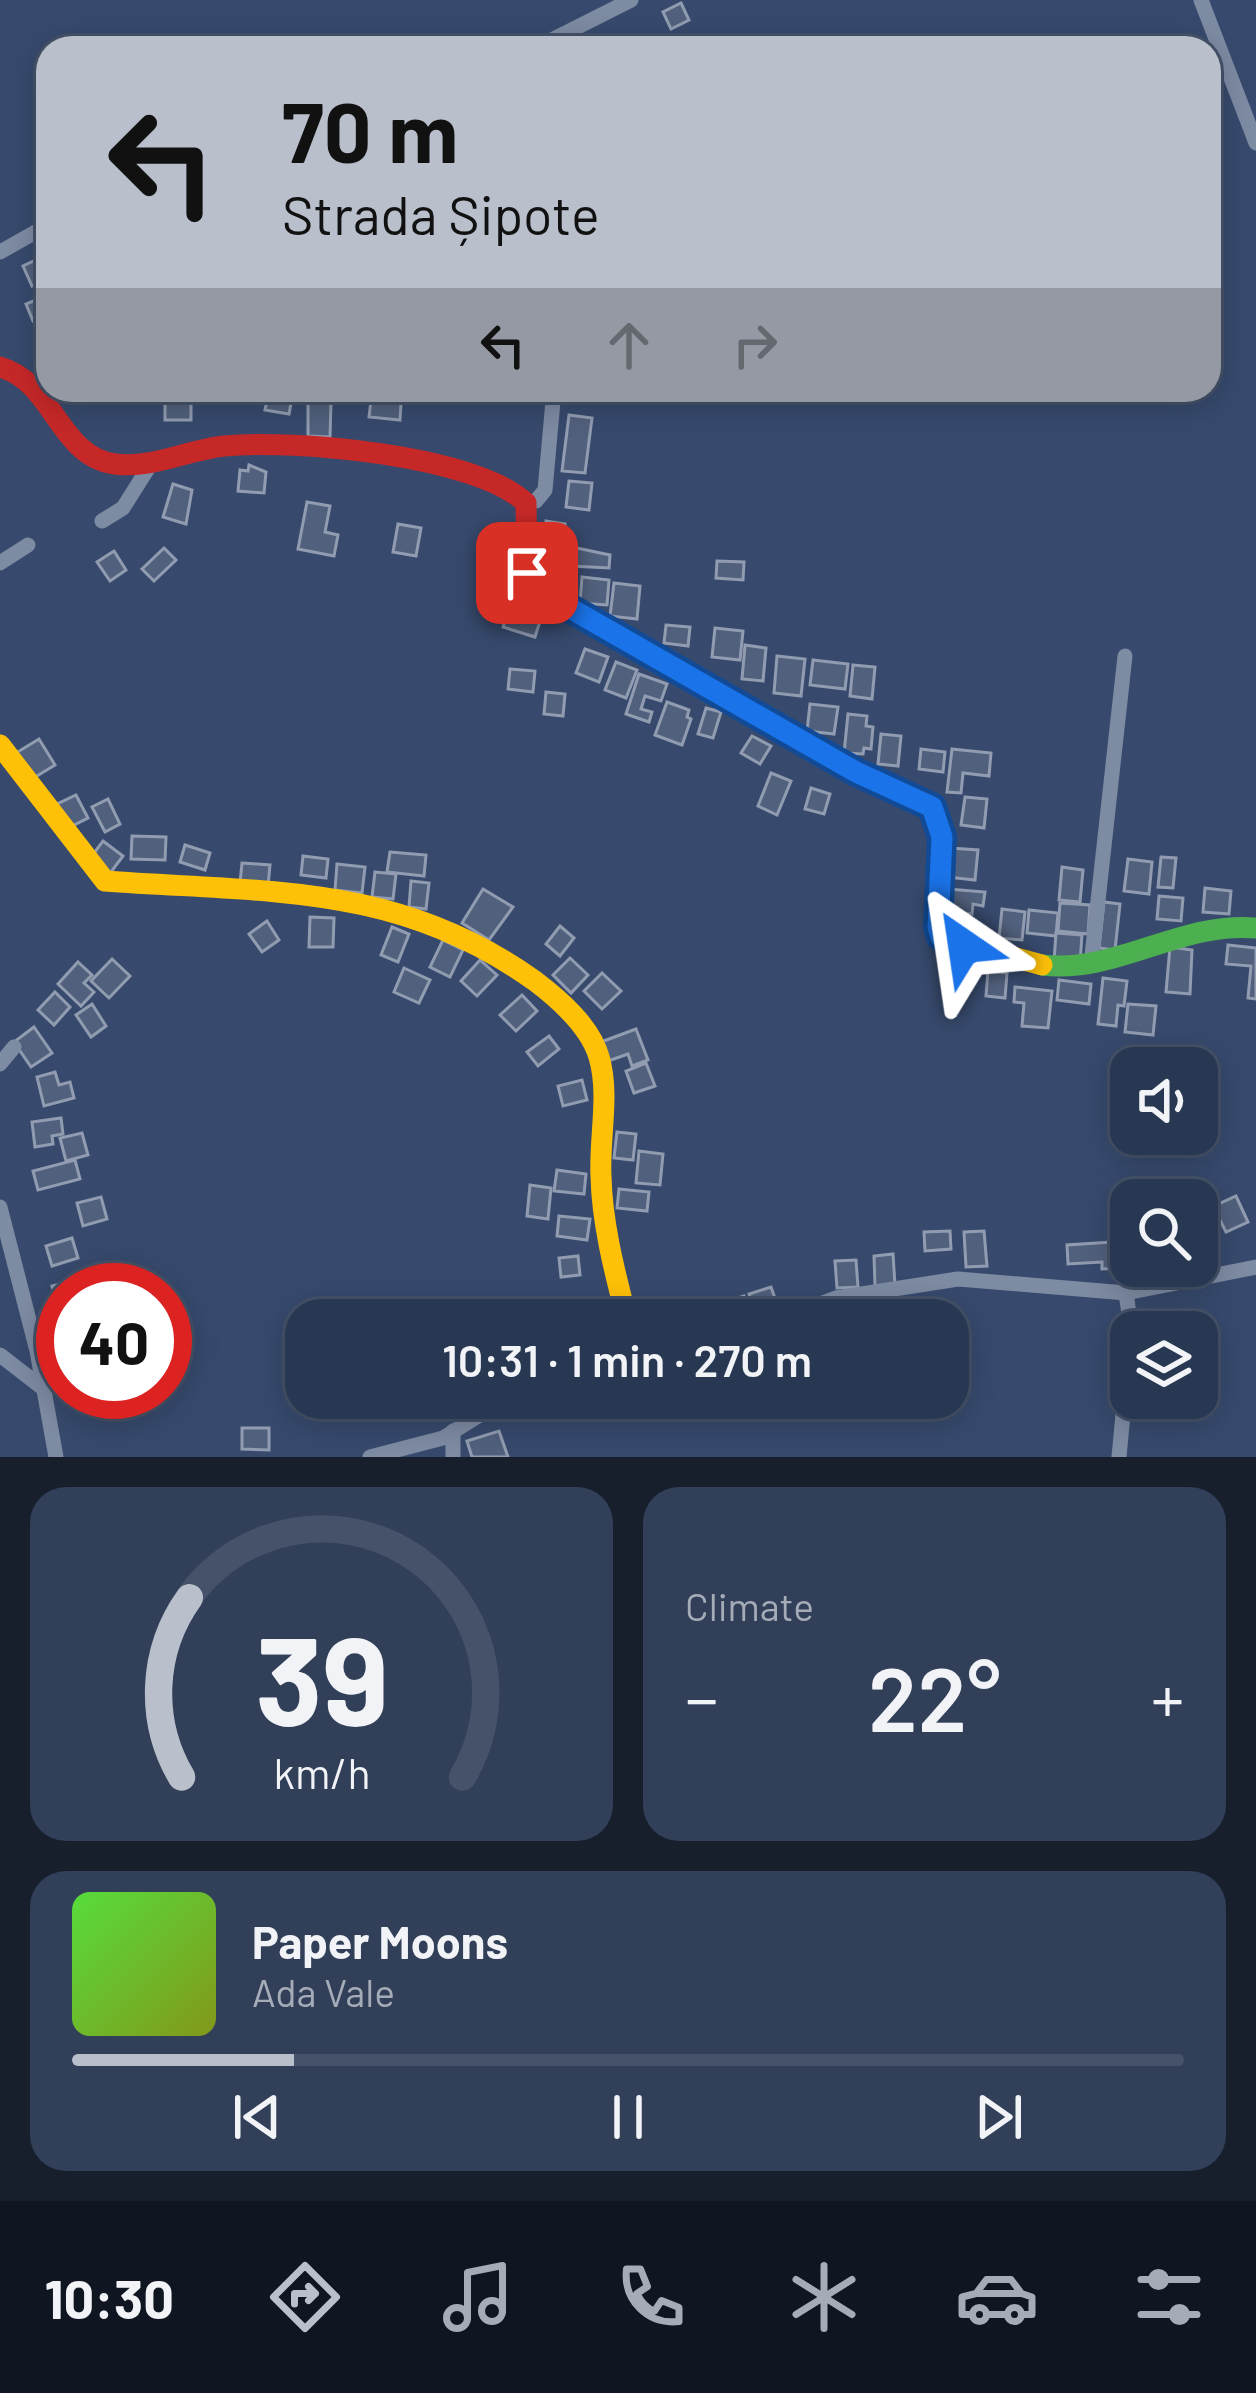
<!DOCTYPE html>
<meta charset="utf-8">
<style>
:root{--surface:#293852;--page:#313f59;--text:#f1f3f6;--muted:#a5acb8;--line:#455269;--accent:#b9c0cc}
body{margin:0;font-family:Barlow,sans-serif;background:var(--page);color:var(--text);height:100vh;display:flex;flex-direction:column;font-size:45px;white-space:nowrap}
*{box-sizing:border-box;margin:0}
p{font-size:39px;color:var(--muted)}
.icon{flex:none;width:66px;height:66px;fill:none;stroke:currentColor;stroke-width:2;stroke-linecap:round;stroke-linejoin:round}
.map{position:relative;height:1457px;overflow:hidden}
.details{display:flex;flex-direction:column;gap:30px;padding:30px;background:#171f2d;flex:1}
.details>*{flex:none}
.top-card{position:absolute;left:36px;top:36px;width:1185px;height:366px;border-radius:36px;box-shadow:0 6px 30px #0003,0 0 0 3px var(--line);background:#b9c0cc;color:#111;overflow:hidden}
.buttons{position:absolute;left:1110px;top:1047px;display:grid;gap:24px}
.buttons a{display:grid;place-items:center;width:108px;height:108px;border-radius:24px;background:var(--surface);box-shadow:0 6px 30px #0003,0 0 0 3px var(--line);font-size:60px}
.speed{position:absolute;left:36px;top:1263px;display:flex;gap:24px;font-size:60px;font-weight:700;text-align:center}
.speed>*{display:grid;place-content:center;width:156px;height:156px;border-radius:50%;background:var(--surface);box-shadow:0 6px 30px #0003,0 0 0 3px var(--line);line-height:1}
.speed .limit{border:18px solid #d22;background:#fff;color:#111}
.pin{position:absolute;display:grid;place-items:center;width:102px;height:102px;color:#fff;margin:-51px;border-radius:24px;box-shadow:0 6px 18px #0006}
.me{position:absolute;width:132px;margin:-66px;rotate:328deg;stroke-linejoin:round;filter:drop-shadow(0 0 9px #0008)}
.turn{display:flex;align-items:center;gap:42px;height:252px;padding:0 48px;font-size:54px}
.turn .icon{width:156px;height:156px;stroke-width:2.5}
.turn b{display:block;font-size:84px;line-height:102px}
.lanes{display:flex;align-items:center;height:114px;padding:0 48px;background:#0003;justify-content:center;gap:60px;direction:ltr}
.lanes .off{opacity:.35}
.big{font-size:90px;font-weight:600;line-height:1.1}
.details .widget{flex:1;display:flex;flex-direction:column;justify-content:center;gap:18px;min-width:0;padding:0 42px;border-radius:36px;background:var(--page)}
.details .dial{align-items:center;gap:0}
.dial svg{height:312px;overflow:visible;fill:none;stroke:var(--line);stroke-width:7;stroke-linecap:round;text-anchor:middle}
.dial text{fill:var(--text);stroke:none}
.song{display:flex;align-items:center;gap:36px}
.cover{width:144px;height:144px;border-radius:18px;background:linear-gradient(135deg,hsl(110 70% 55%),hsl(70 70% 35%))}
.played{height:12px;border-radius:6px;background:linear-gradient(90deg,var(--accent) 20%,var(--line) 20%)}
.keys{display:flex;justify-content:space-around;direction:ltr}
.heat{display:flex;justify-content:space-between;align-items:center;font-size:66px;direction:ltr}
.details .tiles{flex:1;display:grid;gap:30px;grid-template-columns:1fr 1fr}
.widget:last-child{grid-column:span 2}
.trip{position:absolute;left:285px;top:1299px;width:684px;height:120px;border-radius:36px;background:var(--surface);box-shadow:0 6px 30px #0003,0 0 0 3px var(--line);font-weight:600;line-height:120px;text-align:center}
.tab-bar{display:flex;height:192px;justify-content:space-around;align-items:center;background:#101621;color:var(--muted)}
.tab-bar .icon{width:84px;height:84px}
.tab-bar .current{color:var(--accent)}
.tab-bar b{font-size:54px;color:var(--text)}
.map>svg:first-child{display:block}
.building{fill:#51607c;stroke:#919cb1;stroke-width:3}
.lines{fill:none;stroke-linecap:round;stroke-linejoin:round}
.street{stroke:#7d8ba3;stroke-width:15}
.fast{stroke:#4caf50;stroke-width:21}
.slow{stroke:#ffc107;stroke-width:21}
.jam{stroke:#c62828;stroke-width:21}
.route-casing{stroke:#114b97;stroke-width:30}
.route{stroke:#1a73e8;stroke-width:21}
</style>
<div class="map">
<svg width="1256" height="1457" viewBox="0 0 1256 1457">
<rect width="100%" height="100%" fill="#374a6d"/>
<g class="building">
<polygon points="681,3 689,20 671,29 663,12"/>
<polygon points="40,258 48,279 32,286 23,266"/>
<polygon points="48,295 48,315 33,321 26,304"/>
<polygon points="269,390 293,393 289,414 265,410"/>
<rect x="165" y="399" width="26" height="21"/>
<polygon points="371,400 401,403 400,420 369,417"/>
<polygon points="308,402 331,402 330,437 308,436"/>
<polygon points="569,415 592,418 585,473 562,471"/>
<polygon points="249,465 266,472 264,493 238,491 240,470 248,471"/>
<polygon points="569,481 592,483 589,510 566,507"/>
<polygon points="173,484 192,490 186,524 163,517"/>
<polygon points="307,502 330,506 325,532 338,535 334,556 298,549"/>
<polygon points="546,521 565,524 563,548 544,546"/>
<polygon points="398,524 421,528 416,556 393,552"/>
<polygon points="572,547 610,555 609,568 571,566"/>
<polygon points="164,548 176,560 154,581 142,569"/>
<polygon points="114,551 126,570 110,581 97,562"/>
<polygon points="546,553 565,554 562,580 543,578"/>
<polygon points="717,561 744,562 743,580 716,578"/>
<polygon points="582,577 609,580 607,605 580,603"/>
<polygon points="614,583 640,586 637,619 610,616"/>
<polygon points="513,596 526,600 523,609 542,615 535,637 503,627"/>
<polygon points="666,625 690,627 688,646 664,643"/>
<polygon points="715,628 743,631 740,660 712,657"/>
<polygon points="745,645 766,648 763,681 742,679"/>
<polygon points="585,649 608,657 599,682 576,673"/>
<polygon points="777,656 805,659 801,696 774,693"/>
<polygon points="813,660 848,664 845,689 810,685"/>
<polygon points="616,662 637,670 626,698 605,690"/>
<polygon points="853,665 875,667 872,699 850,696"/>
<polygon points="510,669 535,671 533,692 508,689"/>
<polygon points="639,674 667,684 661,701 645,696 641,709 652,712 649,722 626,714"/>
<polygon points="546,692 565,694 563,716 544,714"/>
<polygon points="667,702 689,710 687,717 691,719 682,745 655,735"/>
<polygon points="810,704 838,707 834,734 807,731"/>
<polygon points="706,708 721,712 713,738 698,734"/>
<polygon points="848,714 867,716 866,726 873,727 871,749 864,748 863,754 844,753"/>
<polygon points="881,734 901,736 898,766 878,764"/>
<polygon points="752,736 771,746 760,764 741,753"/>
<polygon points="39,739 55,765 32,779 16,753"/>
<polygon points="921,749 945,752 943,772 919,769"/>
<polygon points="952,749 991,753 989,776 963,773 961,793 947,792"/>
<polygon points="771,773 791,781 777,815 758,806"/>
<polygon points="811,788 830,794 824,814 805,809"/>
<polygon points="76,795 88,818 66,829 55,805"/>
<polygon points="965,797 987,799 984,828 961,825"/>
<polygon points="108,799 120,824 105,832 92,807"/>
<polygon points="132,836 166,837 165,860 131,859"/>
<polygon points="103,841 123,856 108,876 88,861"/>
<polygon points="185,845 210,853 205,870 180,862"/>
<polygon points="950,848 978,850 975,880 947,877"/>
<polygon points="390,852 426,855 424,876 387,872"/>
<polygon points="303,856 328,859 326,878 301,875"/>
<polygon points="1161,857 1176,858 1173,888 1158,887"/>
<polygon points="1128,859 1152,862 1149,894 1124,891"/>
<polygon points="242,863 270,865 268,886 240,883"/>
<polygon points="337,864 365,867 362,893 335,890"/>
<polygon points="1062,867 1083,870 1080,902 1059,900"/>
<polygon points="375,872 396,874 393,899 372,897"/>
<polygon points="411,881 429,883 426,909 409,907"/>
<polygon points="1205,888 1231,891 1229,914 1203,912"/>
<polygon points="483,889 513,907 489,940 462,923"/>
<polygon points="948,889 985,892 983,906 973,904 972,914 945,911"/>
<polygon points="1159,896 1183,898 1181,921 1157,919"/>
<polygon points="1104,902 1120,904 1115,950 1099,948"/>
<polygon points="1060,903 1090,905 1088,934 1058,931"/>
<polygon points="1002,909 1025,912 1022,940 999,938"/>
<polygon points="1029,910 1058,913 1056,936 1027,933"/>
<polygon points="310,917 334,918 333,947 309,947"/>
<polygon points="267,921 279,940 262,952 249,934"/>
<polygon points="560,926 574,938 560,956 546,944"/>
<polygon points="392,927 409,934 398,962 381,955"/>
<polygon points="1056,933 1082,935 1080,963 1054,961"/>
<polygon points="443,940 463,950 450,977 430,967"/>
<polygon points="1228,945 1256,948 1256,999 1248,998 1251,966 1226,964"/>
<polygon points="1170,947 1192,950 1190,994 1166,992"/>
<polygon points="570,958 588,975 571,993 553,975"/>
<polygon points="112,959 130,976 109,998 91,981"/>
<polygon points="480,960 497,975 477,996 461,981"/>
<polygon points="78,962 92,975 84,983 94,992 81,1006 58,984"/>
<polygon points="947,962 971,965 969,987 945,985"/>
<polygon points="404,968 430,980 419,1003 394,992"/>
<polygon points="988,971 1007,973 1005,998 986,996"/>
<polygon points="602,973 621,991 602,1009 584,991"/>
<polygon points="1103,978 1127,981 1124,1006 1118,1005 1116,1026 1098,1024"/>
<polygon points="1059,980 1091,984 1089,1004 1057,1000"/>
<polygon points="1015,987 1052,991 1048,1028 1022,1026 1024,1003 1014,1002"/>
<polygon points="55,992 70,1007 54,1025 38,1010"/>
<polygon points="522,995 537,1011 516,1031 500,1015"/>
<polygon points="92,1004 106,1026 91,1037 76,1015"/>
<polygon points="1128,1004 1156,1006 1153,1035 1125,1032"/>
<polygon points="34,1027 52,1053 31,1067 14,1042"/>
<polygon points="636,1029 648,1060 632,1066 628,1054 608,1061 601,1042"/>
<polygon points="549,1036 559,1049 538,1066 527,1052"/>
<polygon points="646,1063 655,1086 634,1093 626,1071"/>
<polygon points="55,1072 59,1085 70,1082 74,1098 44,1106 37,1077"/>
<polygon points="582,1080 587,1100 563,1106 558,1086"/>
<polygon points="61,1118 63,1134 52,1136 53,1144 35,1147 32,1122"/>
<polygon points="617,1132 636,1134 633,1160 614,1158"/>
<polygon points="82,1133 88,1155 66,1161 60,1138"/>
<polygon points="639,1151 663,1154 660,1185 636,1183"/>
<polygon points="75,1160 80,1179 38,1190 33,1171"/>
<polygon points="557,1170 586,1174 584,1194 554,1191"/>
<polygon points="530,1185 551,1188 548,1219 527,1216"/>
<polygon points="619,1189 649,1192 647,1211 617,1208"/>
<polygon points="1236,1196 1248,1222 1226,1232 1219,1218 1207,1223 1214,1239 1200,1245 1197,1214"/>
<polygon points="101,1197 107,1219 83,1226 77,1203"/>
<polygon points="559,1216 590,1219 587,1240 557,1236"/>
<polygon points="950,1231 951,1249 925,1251 924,1232"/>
<polygon points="984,1231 987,1266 966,1267 964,1232"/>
<polygon points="72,1238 78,1258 52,1266 46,1246"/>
<polygon points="1127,1241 1129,1268 1102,1269 1102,1262 1068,1264 1067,1245"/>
<polygon points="893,1254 895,1285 875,1286 874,1256"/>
<polygon points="578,1256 580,1275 561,1277 559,1258"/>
<polygon points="856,1260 858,1287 837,1288 835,1261"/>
<polygon points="94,1275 98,1290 63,1290 63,1307 58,1308 52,1286"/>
<polygon points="771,1287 781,1315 758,1320 749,1294"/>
<polygon points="744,1296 749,1310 733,1315 735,1320 705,1320 702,1310"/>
<polygon points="360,1398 423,1398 423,1400 393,1410 390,1401 363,1410"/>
<polygon points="242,1428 269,1428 269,1450 242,1449"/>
<polygon points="499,1431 508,1457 472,1457 467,1441"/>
</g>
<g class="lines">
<g class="street">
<polyline points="1201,0 1256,143"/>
<polyline points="572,30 572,48"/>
<polyline points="536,48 631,0"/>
<polyline points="0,252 48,225"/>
<polyline points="526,503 536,501 545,490 554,390"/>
<polyline points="102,521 123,508 152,462"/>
<polyline points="0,563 28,545"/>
<polyline points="1091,964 1125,656"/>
<polyline points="0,1064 14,1047"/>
<polyline points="0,1207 37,1351 56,1457"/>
<polyline points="777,1320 836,1298 958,1279 1126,1293 1256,1267"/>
<polyline points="0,1355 44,1389"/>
<polyline points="370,1457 443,1438 507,1398"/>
<polyline points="453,1457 453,1431"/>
<polyline points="1119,1457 1131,1328 1126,1293"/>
</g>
<path class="fast" d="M1042 965C1117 974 1180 921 1256 928"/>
<g class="slow">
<polyline points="647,652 856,772 932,807 942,826 935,910 941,937 1042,965"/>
<path d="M0 745 105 881C266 893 397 882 535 981 560 1000 590 1026 599 1057 610 1095 599 1137 601 1176 602 1224 615 1273 627 1320"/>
</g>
<path class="jam" d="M0 367C54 382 59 457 115 464 152 469 187 450 224 446 294 439 475 455 526 503L527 573 540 591 647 652"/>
</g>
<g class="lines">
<defs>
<polyline id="route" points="527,573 540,591 856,772 932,807 942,837 938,927 941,937 964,946"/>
</defs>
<use href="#route" class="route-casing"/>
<use href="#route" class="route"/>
</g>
</svg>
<div class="buttons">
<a><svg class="icon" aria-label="sound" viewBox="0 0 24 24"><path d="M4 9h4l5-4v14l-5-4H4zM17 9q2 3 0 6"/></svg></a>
<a><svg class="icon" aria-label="search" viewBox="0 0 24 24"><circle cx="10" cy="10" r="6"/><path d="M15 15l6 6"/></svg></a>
<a><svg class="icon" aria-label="layers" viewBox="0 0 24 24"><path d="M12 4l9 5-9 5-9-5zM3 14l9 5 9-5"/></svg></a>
</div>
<div class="speed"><div class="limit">40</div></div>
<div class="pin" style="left:527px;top:573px;background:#d93025"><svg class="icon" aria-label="arrive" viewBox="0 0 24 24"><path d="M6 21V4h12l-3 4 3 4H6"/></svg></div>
<svg class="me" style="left:964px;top:946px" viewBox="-20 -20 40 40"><path d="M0-17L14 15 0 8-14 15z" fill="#1a73e8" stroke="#fff" stroke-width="4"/></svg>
<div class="trip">10:31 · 1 min · 270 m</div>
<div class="top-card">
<div class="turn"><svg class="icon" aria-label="left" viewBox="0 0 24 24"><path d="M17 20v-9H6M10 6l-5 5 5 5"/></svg><div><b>70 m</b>Strada Șipote</div></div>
<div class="lanes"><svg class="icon" aria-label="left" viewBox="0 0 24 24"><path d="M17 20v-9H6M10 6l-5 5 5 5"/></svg><svg class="icon off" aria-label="ahead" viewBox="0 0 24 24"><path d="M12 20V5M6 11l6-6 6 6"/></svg><svg class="icon off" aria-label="right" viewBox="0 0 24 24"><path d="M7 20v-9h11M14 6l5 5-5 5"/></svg></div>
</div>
</div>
<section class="details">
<div class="tiles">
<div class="widget dial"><svg viewBox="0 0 100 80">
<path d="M14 69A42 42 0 1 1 86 69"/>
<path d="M14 69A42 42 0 0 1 16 23" stroke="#b9c0cc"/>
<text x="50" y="56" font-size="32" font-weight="700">39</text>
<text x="50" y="72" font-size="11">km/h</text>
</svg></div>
<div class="widget"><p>Climate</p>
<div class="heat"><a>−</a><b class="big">22°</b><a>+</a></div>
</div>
<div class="widget">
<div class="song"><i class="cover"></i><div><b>Paper Moons</b><p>Ada Vale</p></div></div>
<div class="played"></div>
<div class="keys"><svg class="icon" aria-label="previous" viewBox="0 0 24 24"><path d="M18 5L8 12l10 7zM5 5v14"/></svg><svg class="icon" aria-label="pause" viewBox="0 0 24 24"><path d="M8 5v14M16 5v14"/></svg><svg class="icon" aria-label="next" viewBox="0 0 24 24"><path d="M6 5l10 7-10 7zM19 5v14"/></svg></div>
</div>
</div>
</section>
<nav class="tab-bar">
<b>10:30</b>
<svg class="icon current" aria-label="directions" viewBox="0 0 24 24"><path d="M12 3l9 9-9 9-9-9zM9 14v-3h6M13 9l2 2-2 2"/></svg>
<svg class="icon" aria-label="music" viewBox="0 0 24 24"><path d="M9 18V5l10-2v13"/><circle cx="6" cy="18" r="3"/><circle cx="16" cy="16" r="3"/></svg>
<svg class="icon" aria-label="phone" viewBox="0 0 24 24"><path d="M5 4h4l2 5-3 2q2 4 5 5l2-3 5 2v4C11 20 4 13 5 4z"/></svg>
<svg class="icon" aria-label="climate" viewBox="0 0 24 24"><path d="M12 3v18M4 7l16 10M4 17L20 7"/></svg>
<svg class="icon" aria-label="car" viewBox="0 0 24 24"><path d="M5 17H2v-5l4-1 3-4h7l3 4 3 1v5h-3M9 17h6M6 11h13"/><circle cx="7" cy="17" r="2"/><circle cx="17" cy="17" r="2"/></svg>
<svg class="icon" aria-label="filters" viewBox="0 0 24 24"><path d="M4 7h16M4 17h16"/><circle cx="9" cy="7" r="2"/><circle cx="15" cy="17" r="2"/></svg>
</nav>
